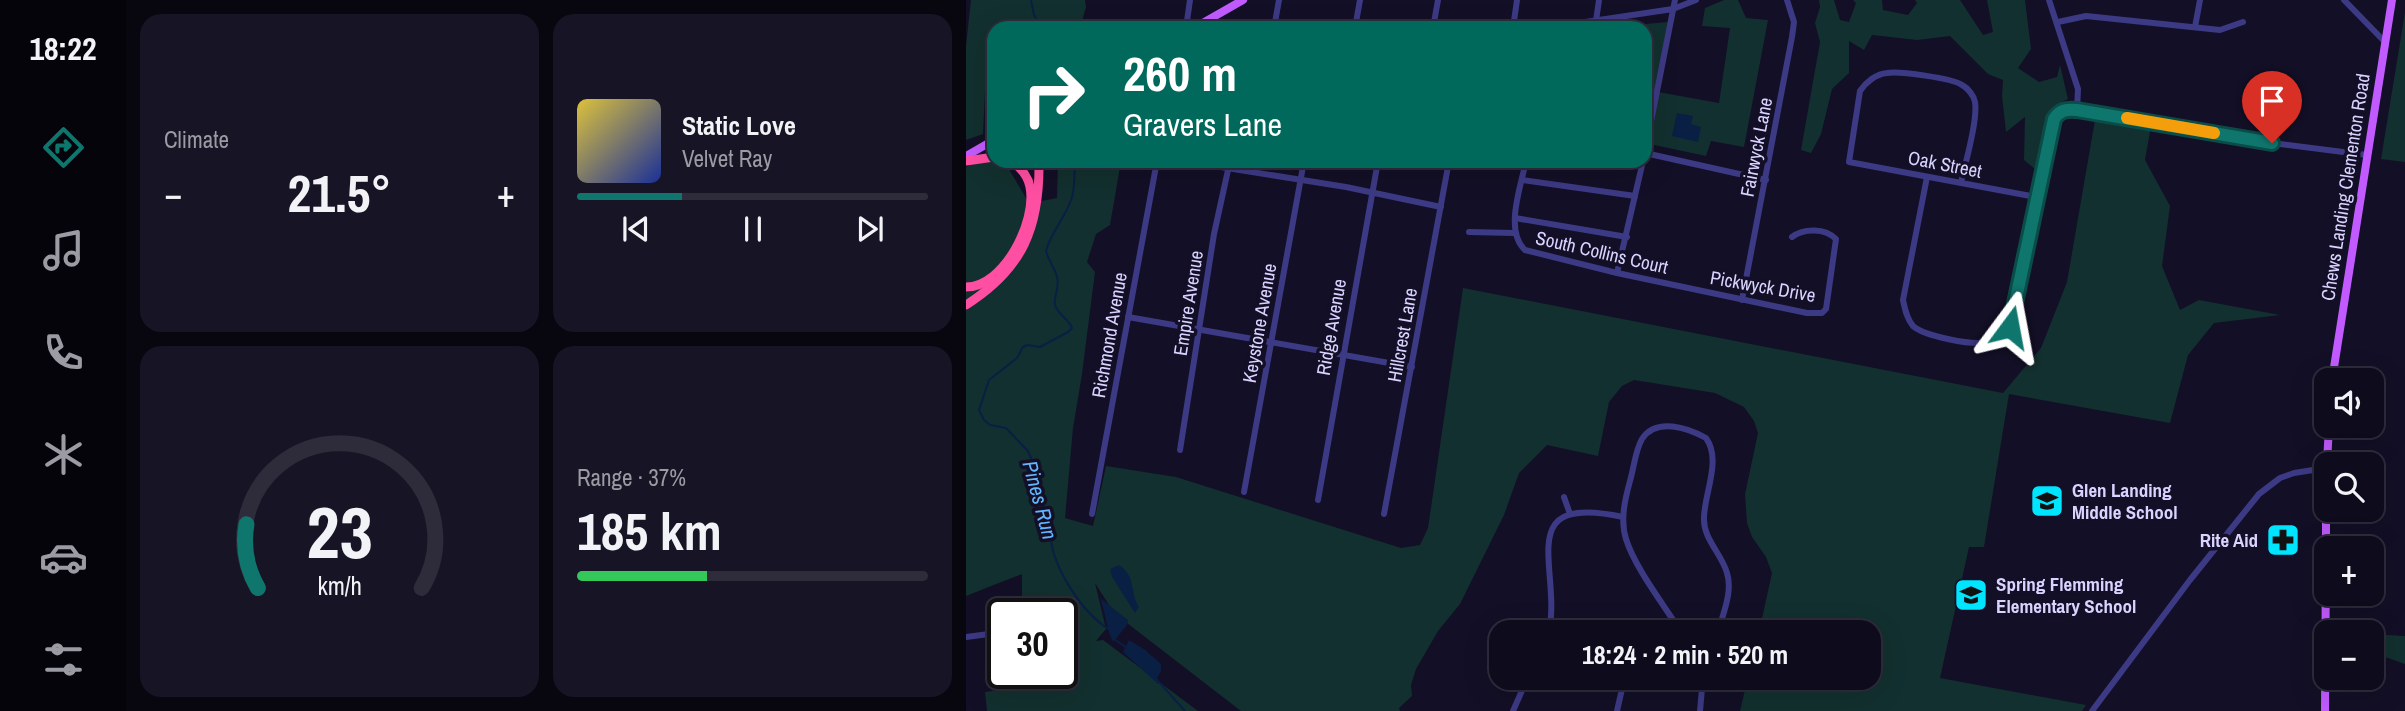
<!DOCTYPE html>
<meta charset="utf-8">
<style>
:root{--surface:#0e0b1c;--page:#171425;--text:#f1f3f6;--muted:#9b9ba3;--line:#2e2b3b;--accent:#0f766e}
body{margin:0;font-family:"Archivo Narrow",sans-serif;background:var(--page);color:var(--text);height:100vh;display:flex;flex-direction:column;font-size:26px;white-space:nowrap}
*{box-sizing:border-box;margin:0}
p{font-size:23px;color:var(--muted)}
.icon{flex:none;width:38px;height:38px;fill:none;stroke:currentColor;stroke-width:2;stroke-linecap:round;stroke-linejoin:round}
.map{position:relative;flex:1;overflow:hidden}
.sheet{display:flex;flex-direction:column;gap:14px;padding:14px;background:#08060f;width:840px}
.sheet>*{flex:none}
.banner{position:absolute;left:21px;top:21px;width:665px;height:147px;border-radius:21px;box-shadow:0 7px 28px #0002,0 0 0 2px var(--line);background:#00695c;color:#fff;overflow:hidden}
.tools{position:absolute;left:1348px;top:368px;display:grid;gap:14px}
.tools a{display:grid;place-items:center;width:70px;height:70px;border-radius:14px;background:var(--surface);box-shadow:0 7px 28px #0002,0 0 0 2px var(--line);font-size:35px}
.speed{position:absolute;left:21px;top:598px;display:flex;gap:14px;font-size:35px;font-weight:700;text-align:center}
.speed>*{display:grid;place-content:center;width:91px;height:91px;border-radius:50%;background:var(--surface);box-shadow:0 7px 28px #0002,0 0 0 2px var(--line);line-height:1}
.speed .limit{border:4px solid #111;border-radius:10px;background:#fff;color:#111}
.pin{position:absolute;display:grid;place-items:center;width:60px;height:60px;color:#fff;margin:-72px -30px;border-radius:50% 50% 50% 0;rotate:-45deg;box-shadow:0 0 7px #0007}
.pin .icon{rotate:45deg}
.me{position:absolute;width:77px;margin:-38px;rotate:13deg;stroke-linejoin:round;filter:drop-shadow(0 0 5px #0008)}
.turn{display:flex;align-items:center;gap:24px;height:147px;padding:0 21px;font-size:32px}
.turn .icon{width:91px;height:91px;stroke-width:2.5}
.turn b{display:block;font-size:49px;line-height:60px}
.big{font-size:52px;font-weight:700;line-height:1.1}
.sheet .tile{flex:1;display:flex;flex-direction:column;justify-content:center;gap:10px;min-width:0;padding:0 24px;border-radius:21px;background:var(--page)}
.sheet .dial{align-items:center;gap:0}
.dial svg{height:182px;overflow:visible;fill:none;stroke:var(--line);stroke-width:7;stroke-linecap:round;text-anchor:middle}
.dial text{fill:var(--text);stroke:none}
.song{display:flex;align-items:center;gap:21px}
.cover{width:84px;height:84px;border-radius:10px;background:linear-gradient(135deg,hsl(50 70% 55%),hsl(230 70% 35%))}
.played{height:7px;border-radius:4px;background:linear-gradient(90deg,var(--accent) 30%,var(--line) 30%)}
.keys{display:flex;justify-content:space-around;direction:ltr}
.heat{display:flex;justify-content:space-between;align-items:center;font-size:38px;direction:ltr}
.charge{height:10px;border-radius:5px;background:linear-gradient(90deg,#34c759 37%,var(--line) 0)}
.sheet .tiles{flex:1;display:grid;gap:14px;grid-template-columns:repeat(2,1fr)}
.trip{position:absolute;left:523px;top:620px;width:392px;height:70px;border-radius:21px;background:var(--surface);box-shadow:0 7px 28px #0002,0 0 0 2px var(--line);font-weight:700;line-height:70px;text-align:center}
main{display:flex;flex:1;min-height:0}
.tab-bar{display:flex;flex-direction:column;width:126px;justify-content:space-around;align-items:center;background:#06040b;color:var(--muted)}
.tab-bar .icon{width:49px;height:49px}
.tab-bar .selected{color:var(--accent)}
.tab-bar b{font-size:32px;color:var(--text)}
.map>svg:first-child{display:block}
.green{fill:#12302f}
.water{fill:#0a1f44}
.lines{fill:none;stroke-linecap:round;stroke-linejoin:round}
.stream{stroke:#0a1f44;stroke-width:2}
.minor{stroke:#3d3a85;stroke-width:6}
.major{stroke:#c25bff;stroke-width:8}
.highway{stroke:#ff4fa3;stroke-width:9}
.route-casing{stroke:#0a4d48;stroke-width:18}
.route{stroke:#0f766e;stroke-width:12}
.slow{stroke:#f59e0b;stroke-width:12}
.labels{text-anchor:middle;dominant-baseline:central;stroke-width:7;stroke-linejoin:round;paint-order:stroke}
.street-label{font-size:19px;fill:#d9d4ff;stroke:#130f26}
.poi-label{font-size:19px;font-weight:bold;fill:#d9d4ff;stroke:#130f26;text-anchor:start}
.water-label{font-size:21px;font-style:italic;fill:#62b6ff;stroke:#130f26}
</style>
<main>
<nav class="tab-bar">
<b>18:22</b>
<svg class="icon selected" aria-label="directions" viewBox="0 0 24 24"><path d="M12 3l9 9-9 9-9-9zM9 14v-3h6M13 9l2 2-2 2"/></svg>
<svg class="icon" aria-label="music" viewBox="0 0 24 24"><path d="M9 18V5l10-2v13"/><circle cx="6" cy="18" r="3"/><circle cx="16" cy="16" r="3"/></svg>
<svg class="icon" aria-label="phone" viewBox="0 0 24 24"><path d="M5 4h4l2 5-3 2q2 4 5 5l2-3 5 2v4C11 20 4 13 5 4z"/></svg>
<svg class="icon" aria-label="climate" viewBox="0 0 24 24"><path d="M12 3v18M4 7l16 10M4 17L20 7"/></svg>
<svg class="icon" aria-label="car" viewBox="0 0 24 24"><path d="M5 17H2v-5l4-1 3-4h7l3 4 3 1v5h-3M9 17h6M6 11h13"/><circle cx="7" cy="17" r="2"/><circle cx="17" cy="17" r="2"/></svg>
<svg class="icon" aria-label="filters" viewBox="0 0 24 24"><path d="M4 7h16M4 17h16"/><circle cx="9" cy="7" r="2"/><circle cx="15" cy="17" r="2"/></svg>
</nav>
<section class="sheet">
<div class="tiles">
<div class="tile"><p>Climate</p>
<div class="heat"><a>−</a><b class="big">21.5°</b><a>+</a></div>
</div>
<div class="tile">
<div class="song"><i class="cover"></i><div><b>Static Love</b><p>Velvet Ray</p></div></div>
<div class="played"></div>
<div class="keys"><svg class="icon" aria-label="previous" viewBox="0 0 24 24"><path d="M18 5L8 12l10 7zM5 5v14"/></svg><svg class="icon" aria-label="pause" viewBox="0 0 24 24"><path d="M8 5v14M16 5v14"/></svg><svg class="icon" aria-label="next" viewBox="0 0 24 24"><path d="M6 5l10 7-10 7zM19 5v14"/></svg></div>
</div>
<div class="tile dial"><svg viewBox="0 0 100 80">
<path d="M14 69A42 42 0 1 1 86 69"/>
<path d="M14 69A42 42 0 0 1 9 41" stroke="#0f766e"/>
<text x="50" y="56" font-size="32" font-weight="700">23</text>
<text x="50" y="72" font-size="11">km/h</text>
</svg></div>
<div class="tile"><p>Range · 37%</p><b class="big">185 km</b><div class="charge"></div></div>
</div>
</section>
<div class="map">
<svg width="1439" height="711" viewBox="0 0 1439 711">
<rect width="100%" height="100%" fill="#130f26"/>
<g class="green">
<polygon points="5,0 119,0 120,7 114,28 28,28 28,82 19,92 17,134 0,140 0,46"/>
<polygon points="758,0 772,0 780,18 802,20 778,147 745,141 740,156 679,143 681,99 679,98 679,28 635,28 702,22 692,92 753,103 764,28 736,26 739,8"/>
<polygon points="853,0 868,0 874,20 883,22 890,3 887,0 916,0 917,10 942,15 951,3 949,0 994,0 1017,35 1027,32 1021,0 1059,0 1065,49 1052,68 1073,82 1091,77 1094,65 1102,99 1086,107 1069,169 1058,160 1059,117 1040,132 1036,96 1037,80 1022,74 984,36 951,40 906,35 898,50 883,41 883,73 866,89 855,134 845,153 835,150 854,42 849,23 854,7"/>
<polygon points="1439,12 1439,162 1415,159"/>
<polygon points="1130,114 1185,126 1179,160 1204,206 1196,266 1214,310 1233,300 1314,315 1248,323 1222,355 1204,423 1043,394 1018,547 1003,547 974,678 1120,705 1116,711 774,711 782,677 903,677 903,632 793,632 806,573 800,557 786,537 781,523 779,494 792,433 788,421 778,407 749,393 668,380 656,386 643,402 632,456 581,445 553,473 538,515 494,604 472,631 450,669 445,685 446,696 433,708 434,711 275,711 148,613 129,583 140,629 130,641 137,640 232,711 21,711 19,692 48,688 68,674 96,674 96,614 56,614 56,574 0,596 0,167 28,151 28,161 38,161 60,198 76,201 91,198 92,161 155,161 144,225 130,234 121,262 129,272 116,374 107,428 99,518 127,526 140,466 210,477 435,548 454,545 462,528 497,288 1037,393 1075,348 1101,282"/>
<polygon points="1405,634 1439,636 1439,664 1405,652"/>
</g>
<g class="water">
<polygon points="711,113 727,116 725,124 735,127 732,142 706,136"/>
<path d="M153 565C171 577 163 591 173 607L169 613 146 577 144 569Z"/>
<path d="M134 598 162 620 161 625 147 642C140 629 140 614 134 598Z"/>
<polygon points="163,640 179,650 195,664 195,671 191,678 195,684 192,684 157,652"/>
</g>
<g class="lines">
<g class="stream">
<polyline points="65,0 68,15 76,28"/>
<path d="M110 161C107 174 110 187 105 200 99 218 85 232 80 251 82 260 89 268 91 277 94 288 87 298 89 305 92 315 103 319 106 328L102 332 74 347 61 345 57 347 51 358 23 380 13 410 18 420 24 425 40 428 62 451 72 475 77 497V511L85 524C80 559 113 609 142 629"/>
<polyline points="148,639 161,648"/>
<polyline points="193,682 219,711"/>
</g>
<g class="minor">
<polyline points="1083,0 1112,89 1111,110"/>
<polyline points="1378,0 1418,41"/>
<polyline points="630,21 633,0"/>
<polyline points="1092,22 1120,16 1254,30 1277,22"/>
<polyline points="1229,27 1234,0"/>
<polyline points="220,28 224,0"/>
<polyline points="308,28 313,0"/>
<polyline points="389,28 394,0"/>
<polyline points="467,28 472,0"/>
<polyline points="547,28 551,0"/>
<polyline points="579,28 707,9 730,0"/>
<polyline points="679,152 709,0"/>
<polyline points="679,153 800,180"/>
<polyline points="217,161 380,187 475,207"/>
<path d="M560 161C555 186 538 231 559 250L651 273 841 313H856L860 309 870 239C859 228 838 228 826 237"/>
<path d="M961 177 937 300C939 310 941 319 947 326 958 336 1007 346 1021 342 1030 340 1037 334 1044 327L1088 119 1097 110H1111L1306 143 1401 155"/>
<polyline points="556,180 669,196"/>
<path d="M995 183C999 164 1012 120 1009 102 1008 96 1002 88 996 85 986 78 933 71 921 73 910 74 900 82 894 91L883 162 1070 197"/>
<polyline points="549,218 661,237"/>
<polyline points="503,232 548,233"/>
<polyline points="651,273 677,161"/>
<polyline points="776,300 826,37 828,22 821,0"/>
<polyline points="162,317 446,367"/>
<polyline points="214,450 248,234 264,161"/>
<polyline points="278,492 338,161"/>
<polyline points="598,497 604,514"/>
<polyline points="352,500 412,161"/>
<polyline points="126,514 191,161"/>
<polyline points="418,514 483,161"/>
<polyline points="584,624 605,624 628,632"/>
<path d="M583 632C596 568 545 493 657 517"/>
<path d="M715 632C698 605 669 568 660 539 654 520 659 499 664 481 668 468 669 451 676 439 690 417 722 428 740 438 756 460 738 494 738 518 737 539 756 554 761 573 767 591 757 614 752 632"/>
<polyline points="0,637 23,634"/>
<polyline points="547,711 562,677"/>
<polyline points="651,711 656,689 655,677"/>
<polyline points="734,711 737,677"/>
<polyline points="1126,711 1224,580 1293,494 1314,478 1328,473 1360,468"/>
</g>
<g class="major">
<polyline points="228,28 277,0"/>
<polyline points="0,156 28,140"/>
<polyline points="1366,380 1426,0"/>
<polyline points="1361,464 1363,425"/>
<polyline points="1360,548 1360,509"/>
<polyline points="1359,711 1360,550"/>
</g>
<g class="highway">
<polyline points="0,161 28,157"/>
<path d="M0 287C38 287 71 221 64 187 62 176 54 167 45 161"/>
<path d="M0 305C57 269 74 227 73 161"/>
</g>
</g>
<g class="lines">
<defs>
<path id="route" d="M1044 327 1088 119C1094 110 1100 109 1111 110L1306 143"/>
</defs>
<use href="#route" class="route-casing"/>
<use href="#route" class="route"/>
<polyline class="slow" points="1161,118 1248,133"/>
</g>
<defs>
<symbol id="school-square" viewBox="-11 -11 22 22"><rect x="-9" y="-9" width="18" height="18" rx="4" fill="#00e5ff" stroke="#130f26"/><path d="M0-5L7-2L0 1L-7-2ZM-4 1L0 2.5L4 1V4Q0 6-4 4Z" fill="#111"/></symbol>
<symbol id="pharmacy-square" viewBox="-11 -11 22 22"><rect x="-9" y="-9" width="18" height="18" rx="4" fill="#00e5ff" stroke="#130f26"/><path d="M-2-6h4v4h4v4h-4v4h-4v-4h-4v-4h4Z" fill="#111"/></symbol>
</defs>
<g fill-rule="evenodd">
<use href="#school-square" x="1062" y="482" width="38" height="38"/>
<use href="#pharmacy-square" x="1298" y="521" width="38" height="38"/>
<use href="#school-square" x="986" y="576" width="38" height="38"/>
</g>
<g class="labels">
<g class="street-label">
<text transform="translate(790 147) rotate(-79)">Fairwyck Lane</text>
<text transform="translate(979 164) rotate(11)">Oak Street</text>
<text transform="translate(1379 187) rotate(-81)">Chews Landing Clementon Road</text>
<text transform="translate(636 252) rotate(13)">South Collins Court</text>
<text transform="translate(797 286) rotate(10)">Pickwyck Drive</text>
<text transform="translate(222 303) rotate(-81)">Empire Avenue</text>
<text transform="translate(293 323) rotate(-80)">Keystone Avenue</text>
<text transform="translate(365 327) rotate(-80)">Ridge Avenue</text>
<text transform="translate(143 335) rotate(-80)">Richmond Avenue</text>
<text transform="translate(436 335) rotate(-80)">Hillcrest Lane</text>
</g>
<g class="poi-label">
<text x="1106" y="490">Glen Landing<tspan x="1106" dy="22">Middle School</tspan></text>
<text x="1292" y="540" text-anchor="end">Rite Aid</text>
<text x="1030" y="584">Spring Flemming<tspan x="1030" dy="22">Elementary School</tspan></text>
</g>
<g class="water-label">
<text transform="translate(74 500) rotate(75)">Pines Run</text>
</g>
</g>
</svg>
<div class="tools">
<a><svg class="icon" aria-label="sound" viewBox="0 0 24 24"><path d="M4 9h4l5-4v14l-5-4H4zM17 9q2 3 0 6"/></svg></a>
<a><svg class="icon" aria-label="search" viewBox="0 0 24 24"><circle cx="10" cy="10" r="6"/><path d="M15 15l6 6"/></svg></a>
<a>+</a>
<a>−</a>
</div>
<div class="speed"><div class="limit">30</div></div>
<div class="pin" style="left:1306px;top:143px;background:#d93025"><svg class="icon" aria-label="arrive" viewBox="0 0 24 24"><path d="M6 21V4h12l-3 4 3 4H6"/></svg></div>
<svg class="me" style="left:1044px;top:327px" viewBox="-20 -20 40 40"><path d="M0-17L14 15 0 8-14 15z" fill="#0f766e" stroke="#fff" stroke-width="4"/></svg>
<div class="trip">18:24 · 2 min · 520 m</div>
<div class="banner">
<div class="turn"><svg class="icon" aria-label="right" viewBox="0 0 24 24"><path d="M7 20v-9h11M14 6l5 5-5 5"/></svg><div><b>260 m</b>Gravers Lane</div></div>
</div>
</div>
</main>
